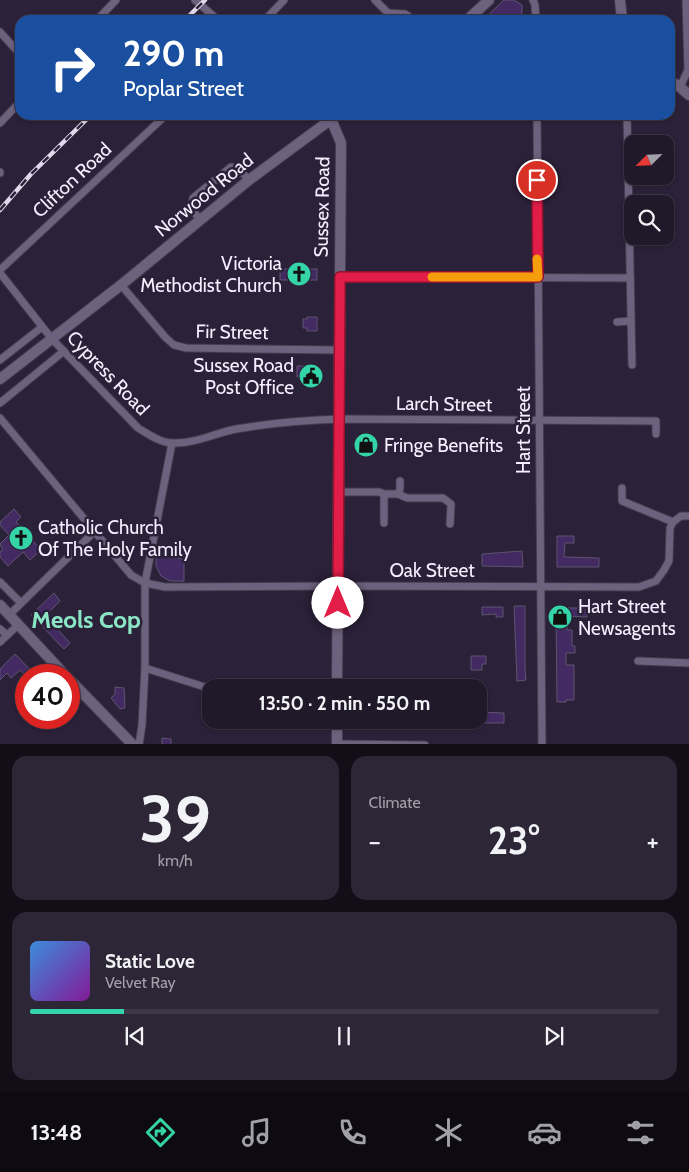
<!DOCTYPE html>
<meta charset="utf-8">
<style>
:root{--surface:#20192a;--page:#2d2636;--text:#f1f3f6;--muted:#a2a0a8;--line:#3d3847;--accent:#34d4a8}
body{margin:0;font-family:Cabin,sans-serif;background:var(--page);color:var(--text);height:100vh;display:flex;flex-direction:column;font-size:19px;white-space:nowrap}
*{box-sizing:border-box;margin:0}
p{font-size:16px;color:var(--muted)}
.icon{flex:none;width:28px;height:28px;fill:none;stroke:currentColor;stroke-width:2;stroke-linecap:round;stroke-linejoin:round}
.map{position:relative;height:744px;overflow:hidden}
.panel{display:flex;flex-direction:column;gap:12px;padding:12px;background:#120e17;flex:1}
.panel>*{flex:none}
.hud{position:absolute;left:15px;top:15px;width:660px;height:105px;border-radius:15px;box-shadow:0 1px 4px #0004,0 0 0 1px var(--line);background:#1a4fa0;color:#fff;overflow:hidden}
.needle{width:32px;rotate:246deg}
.buttons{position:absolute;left:624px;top:135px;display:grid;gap:10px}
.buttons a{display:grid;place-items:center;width:50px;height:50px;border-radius:10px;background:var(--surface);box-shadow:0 1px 4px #0004,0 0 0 1px var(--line);font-size:25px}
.speed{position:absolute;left:15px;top:664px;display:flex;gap:10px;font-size:25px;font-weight:700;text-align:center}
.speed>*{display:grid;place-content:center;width:65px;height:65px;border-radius:50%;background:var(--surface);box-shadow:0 1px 4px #0004,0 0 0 1px var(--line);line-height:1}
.speed .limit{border:8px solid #d22;background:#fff;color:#111}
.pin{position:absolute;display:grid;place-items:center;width:42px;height:42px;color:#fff;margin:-21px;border:2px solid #fff;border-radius:50%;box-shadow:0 1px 5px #0007}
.me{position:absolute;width:55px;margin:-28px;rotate:0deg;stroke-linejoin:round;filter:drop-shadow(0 0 4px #0008)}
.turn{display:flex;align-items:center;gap:18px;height:105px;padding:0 25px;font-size:22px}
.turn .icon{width:65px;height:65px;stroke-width:2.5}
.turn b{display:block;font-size:35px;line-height:42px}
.big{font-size:38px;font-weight:700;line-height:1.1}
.panel .tile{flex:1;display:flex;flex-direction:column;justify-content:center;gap:8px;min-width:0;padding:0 18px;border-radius:15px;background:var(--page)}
.panel .dial{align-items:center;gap:0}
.dial b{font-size:65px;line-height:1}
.song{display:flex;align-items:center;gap:15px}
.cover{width:60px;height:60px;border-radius:8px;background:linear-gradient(135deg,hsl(210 70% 55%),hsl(290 70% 35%))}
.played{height:5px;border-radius:2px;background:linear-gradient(90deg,var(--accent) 15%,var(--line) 15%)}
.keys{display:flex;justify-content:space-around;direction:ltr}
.heat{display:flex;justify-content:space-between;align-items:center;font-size:28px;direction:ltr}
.panel .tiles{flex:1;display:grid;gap:12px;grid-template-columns:1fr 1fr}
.tile:last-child{grid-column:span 2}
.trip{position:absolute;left:202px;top:679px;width:285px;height:50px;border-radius:15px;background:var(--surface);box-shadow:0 1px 4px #0004,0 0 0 1px var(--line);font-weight:700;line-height:50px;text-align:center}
.tab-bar{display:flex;height:80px;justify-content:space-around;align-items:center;background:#0d0a11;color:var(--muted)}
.tab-bar .icon{width:35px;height:35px}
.tab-bar .active{color:var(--accent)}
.tab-bar b{font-size:22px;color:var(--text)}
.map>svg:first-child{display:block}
.building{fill:#432a62;stroke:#5f546e}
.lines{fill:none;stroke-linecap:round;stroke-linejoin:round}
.street-casing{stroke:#453c50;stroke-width:9}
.secondary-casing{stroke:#453c50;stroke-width:12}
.street{stroke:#6d627d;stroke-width:7}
.secondary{stroke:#6d627d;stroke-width:10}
.rail-casing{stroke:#e0d9ea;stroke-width:4.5}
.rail{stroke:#2b2138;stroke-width:2.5;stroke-dasharray:8;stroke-linecap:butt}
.route-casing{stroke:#92132f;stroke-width:12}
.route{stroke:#e11d48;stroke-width:9}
.slow{stroke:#f59e0b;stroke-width:9}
.labels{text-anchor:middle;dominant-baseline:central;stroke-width:5;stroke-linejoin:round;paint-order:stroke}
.street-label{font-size:19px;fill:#f5efff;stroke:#2b2138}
.poi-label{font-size:19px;fill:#f5efff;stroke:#2b2138;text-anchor:start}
.district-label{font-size:24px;font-weight:bold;fill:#8be6c6;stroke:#2b2138}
</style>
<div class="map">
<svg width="689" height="745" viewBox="0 0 689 745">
<rect width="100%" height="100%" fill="#2b2138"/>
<g class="building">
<polygon points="504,0 514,0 522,5 522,20 483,20"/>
<rect x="280" y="269" width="37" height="11"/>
<polygon points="307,317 317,317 317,331 307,331 307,328 303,328 303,319 307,319"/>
<polygon points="297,366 316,366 316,379 307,379 307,377 297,377"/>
<polygon points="372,438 372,451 361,451 360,439"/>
<polygon points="14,509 21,517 16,522 41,550 30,560 23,552 8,566 0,557 0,552 3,550 0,544 9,535 0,525 0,522"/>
<polygon points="557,536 574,536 574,543 565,543 564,557 599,558 599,567 557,567"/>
<polygon points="522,551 523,567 482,566 482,554"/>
<polygon points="156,556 184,559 184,581 170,581 161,576 156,566"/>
<polygon points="54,593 60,601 45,616 70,643 64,649 31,615"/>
<polygon points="514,606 525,606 525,669 526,680 517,681"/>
<polygon points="482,607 503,607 503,617 496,617 496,614 482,615"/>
<polygon points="556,608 587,608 587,617 567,616 567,630 572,630 572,646 575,646 575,653 566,653 566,665 574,665 574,700 566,700 566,702 557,702"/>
<polygon points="15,654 35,675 25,675 20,670 11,678 7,673 0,680 0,669"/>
<polygon points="471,656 486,656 486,664 482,664 482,670 471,670"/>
<polygon points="115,687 124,688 125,708 120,709 111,698 115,694"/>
<polygon points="479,712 504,713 504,723 479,723"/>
<polygon points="162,738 171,739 171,745 162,745"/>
</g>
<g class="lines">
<defs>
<g id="street">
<polyline points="195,0 218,20"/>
<polyline points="375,0 388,13 405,14 414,20"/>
<polyline points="533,0 535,5 536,20"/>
<polyline points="97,20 116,0"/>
<polyline points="265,20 284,0"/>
<polyline points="0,32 20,54"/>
<polyline points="680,87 688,70 686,0"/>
<polyline points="537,115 542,745"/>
<polyline points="627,115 632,365"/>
<polyline points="0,123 20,102"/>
<polyline points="0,172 0,173"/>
<polyline points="200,220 192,209 193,198 231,167 238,168 249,180"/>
<polyline points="0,270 166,115"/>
<path d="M0 273 52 339 138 428C148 434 161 443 173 443 195 444 215 433 236 429 272 423 303 420 339 419L656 421V434"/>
<polyline points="339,277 630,278"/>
<polyline points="121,285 165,337 174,345 186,348 339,350"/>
<polyline points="617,322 630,321"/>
<polyline points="0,360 42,327"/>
<polyline points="0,403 64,351"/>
<polyline points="0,418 131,575 145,583 165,587 338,586 639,587 656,581 664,570 669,561 670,528 673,522"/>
<polyline points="622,488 622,501 673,522"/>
<polyline points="337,492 379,492 384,494 398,494 407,498 443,498 451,504 450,524"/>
<polyline points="384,494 384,523"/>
<polyline points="398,494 400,489 400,481"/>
<polyline points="673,522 681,516 689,516"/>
<polyline points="0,582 21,603"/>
<polyline points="9,615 94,532"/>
<polyline points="0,629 7,635"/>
<polyline points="0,642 18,625"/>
<polyline points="638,661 689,663"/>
<polyline points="145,668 211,689"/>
<polyline points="307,720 323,725 337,726"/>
<polyline points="337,744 425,745"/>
<polyline points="139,745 142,725 145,668 145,583 172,443"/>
</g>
<g id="secondary">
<polyline points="620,0 622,20"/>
<polyline points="467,20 489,0"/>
<polyline points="670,81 680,87 689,95"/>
<polyline points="331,119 341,143 337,688"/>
<polyline points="0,379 121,285 249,180 337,115"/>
<polyline points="0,605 65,675"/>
<polyline points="69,679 133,745"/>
<polyline points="337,745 337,720"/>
</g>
</defs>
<use href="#street" class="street-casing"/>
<use href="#secondary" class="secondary-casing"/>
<use href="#street" class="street"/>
<use href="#secondary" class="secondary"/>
<defs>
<g id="rail">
<polyline points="185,20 205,0"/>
<polyline points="0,210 31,174 91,115"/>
</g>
</defs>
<use href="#rail" class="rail-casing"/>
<use href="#rail" class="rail"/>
</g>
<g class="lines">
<defs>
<polyline id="route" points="338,603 340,277 538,277 537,180"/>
</defs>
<use href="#route" class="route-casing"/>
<use href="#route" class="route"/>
<polyline class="slow" points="432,277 538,277 537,259"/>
</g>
<defs>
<symbol id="church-disc" viewBox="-11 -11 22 22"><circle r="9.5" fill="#34d4a8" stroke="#2b2138"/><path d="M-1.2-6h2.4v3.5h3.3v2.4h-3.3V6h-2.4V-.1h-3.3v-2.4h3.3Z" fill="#111"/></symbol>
<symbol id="civic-disc" viewBox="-11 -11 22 22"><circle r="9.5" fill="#34d4a8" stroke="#2b2138"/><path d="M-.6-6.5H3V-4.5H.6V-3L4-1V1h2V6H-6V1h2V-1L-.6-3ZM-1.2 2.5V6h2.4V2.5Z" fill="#111"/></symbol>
<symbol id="shop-disc" viewBox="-11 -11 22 22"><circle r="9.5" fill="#34d4a8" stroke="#2b2138"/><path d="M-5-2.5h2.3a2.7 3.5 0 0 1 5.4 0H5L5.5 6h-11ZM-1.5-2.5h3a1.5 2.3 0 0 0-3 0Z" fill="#111"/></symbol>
</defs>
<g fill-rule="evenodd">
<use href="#church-disc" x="285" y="260" width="28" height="28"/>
<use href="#civic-disc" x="297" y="362" width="28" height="28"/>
<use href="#shop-disc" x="352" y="431" width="28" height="28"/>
<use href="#church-disc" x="7" y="524" width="28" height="28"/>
<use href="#shop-disc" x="546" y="603" width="28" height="28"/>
</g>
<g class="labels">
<g class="street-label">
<text transform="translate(72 180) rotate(-43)">Clifton Road</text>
<text transform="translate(204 195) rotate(-39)">Norwood Road</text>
<text transform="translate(322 207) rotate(-89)">Sussex Road</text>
<text transform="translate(232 332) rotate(1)">Fir Street</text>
<text transform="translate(108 373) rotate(46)">Cypress Road</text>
<text transform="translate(444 404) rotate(1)">Larch Street</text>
<text transform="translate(523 430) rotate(-90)">Hart Street</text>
<text x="432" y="570">Oak Street</text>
</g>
<g class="poi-label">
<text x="282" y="263" text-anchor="end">Victoria<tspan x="282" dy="22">Methodist Church</tspan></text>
<text x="294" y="365" text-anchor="end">Sussex Road<tspan x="294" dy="22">Post Office</tspan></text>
<text x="384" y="445">Fringe Benefits</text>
<text x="38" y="527">Catholic Church<tspan x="38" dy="22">Of The Holy Family</tspan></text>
<text x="578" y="606">Hart Street<tspan x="578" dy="22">Newsagents</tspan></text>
</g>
<g class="district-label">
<text x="86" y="619">Meols Cop</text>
</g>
</g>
</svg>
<div class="buttons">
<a><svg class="needle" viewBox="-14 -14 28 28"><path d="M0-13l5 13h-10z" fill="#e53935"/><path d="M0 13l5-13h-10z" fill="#a2a0a8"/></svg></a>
<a><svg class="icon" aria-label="search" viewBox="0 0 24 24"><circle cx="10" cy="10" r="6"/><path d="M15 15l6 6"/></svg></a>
</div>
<div class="speed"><div class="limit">40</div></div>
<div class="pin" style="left:537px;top:180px;background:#d93025"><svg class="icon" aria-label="arrive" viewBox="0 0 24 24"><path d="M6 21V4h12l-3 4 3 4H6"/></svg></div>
<svg class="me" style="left:338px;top:603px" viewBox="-20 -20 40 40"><circle r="19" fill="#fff"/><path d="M0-13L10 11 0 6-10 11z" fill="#e11d48"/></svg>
<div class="trip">13:50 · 2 min · 550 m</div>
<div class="hud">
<div class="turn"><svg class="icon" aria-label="right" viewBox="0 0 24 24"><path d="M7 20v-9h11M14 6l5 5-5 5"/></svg><div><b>290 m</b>Poplar Street</div></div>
</div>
</div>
<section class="panel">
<div class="tiles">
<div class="tile dial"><b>39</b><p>km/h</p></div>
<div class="tile"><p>Climate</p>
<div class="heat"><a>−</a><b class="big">23°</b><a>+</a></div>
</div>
<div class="tile">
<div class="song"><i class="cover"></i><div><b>Static Love</b><p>Velvet Ray</p></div></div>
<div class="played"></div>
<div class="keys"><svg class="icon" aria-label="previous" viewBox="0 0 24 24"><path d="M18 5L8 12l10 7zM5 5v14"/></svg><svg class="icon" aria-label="pause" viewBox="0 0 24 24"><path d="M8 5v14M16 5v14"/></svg><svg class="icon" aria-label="next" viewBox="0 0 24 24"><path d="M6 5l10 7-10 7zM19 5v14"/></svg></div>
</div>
</div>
</section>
<nav class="tab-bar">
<b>13:48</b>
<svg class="icon active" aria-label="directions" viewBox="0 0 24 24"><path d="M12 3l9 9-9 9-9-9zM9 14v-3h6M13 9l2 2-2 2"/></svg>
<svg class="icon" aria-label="music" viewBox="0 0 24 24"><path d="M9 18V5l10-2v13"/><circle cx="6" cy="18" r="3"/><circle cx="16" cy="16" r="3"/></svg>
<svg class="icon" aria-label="phone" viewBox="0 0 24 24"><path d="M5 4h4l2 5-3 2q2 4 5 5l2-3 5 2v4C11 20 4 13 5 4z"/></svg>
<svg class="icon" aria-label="climate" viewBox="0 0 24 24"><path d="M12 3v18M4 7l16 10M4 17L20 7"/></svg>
<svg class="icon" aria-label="car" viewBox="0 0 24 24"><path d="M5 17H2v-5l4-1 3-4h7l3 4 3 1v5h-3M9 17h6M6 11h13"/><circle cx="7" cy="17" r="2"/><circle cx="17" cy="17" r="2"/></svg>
<svg class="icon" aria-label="filters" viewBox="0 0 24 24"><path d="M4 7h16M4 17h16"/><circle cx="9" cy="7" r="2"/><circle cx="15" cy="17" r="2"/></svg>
</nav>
